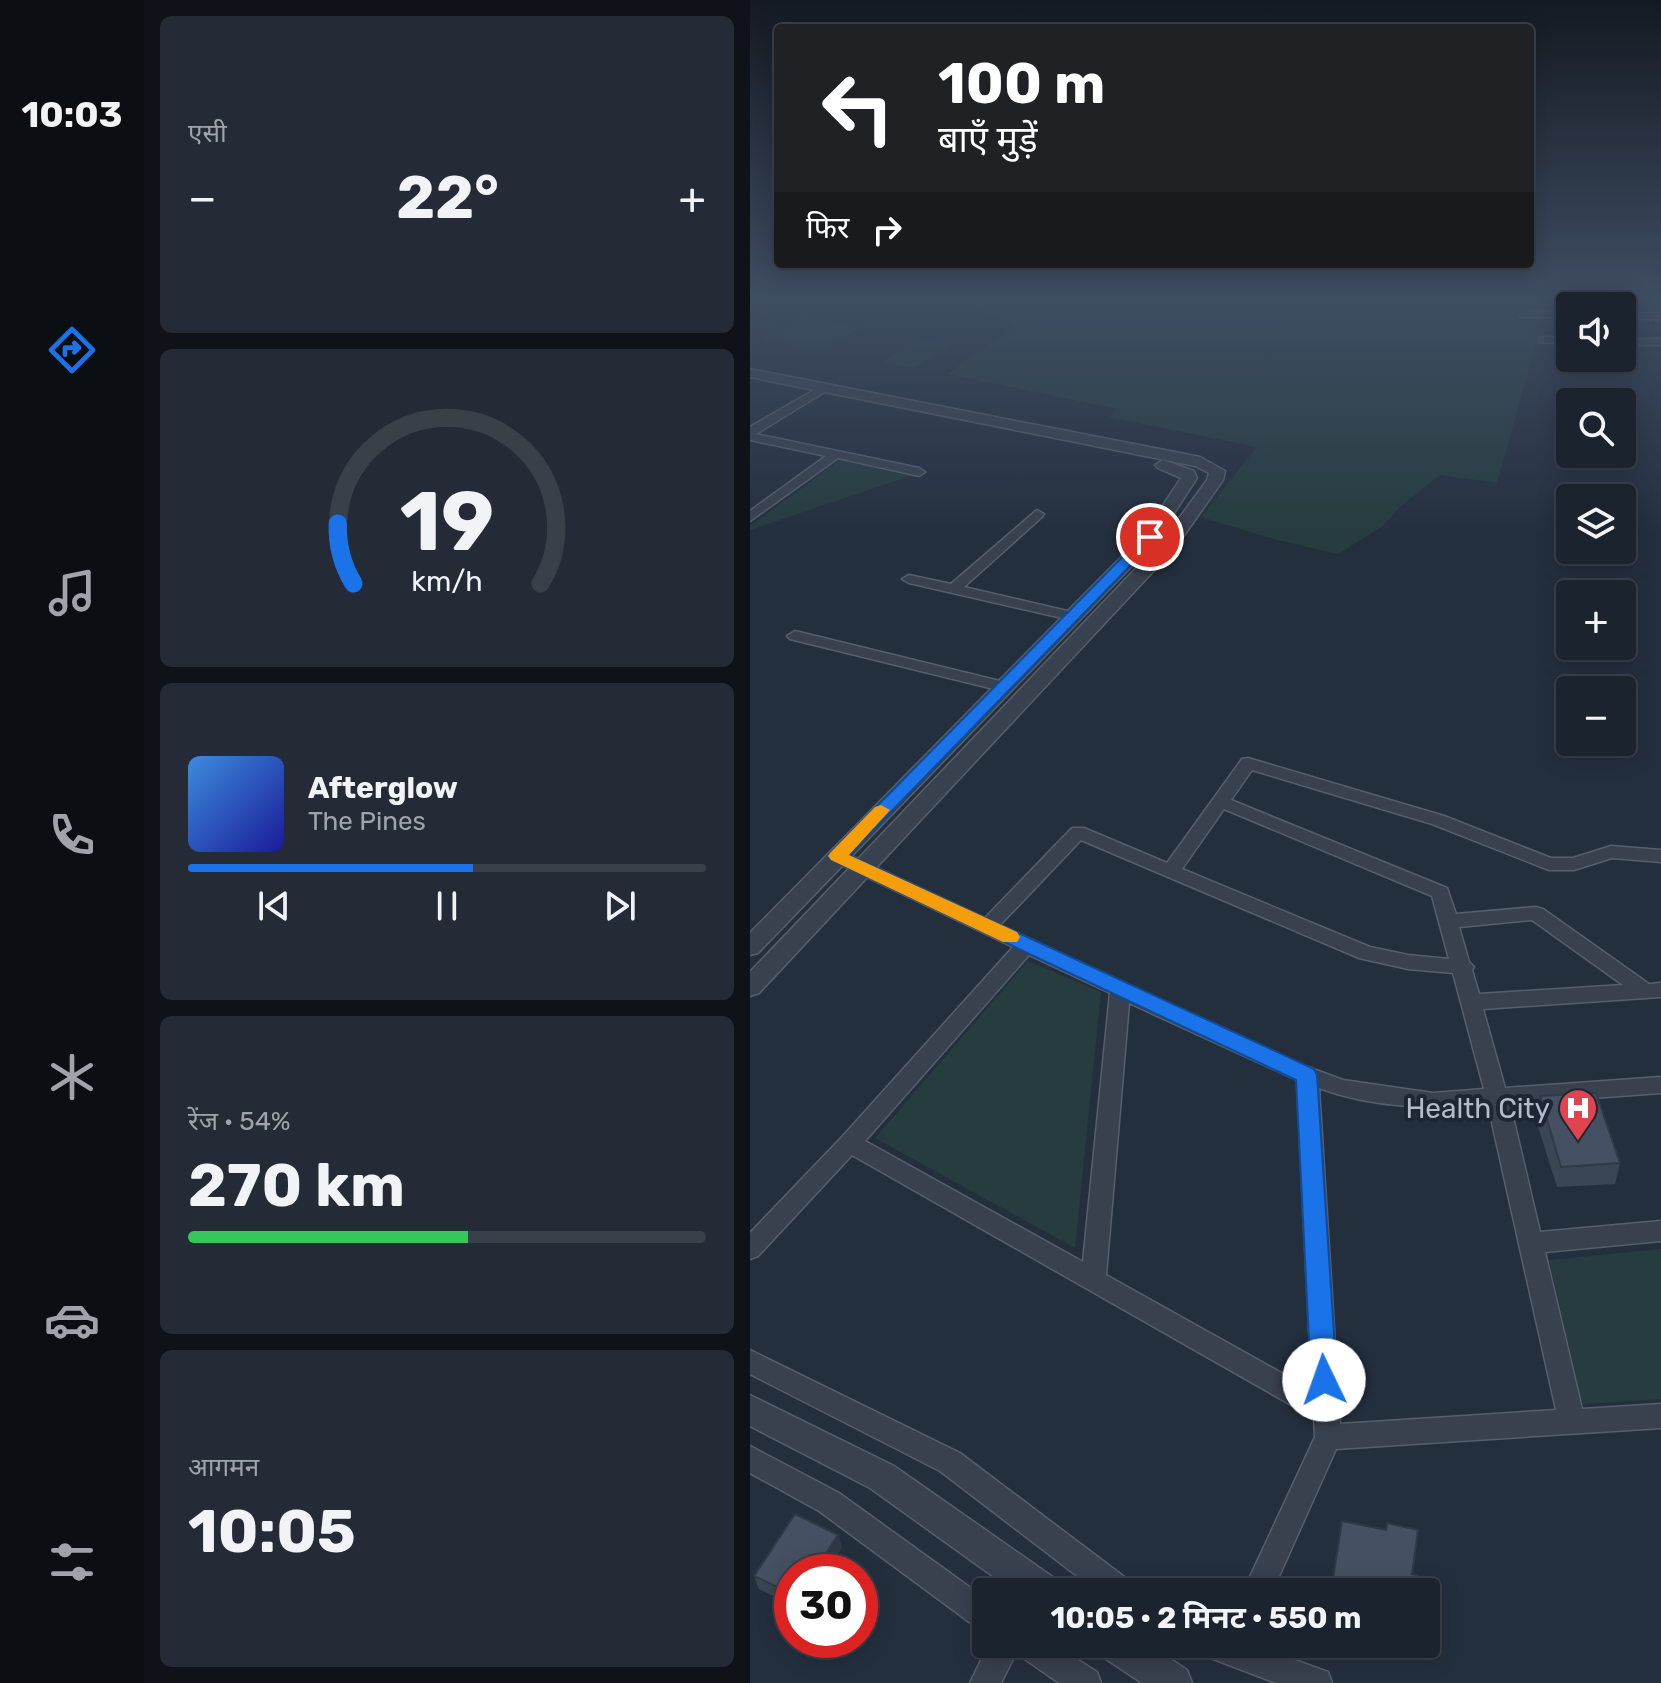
<!DOCTYPE html>
<html lang="hi">
<meta charset="utf-8">
<style>
:root{--surface:#1b232e;--page:#242b36;--text:#f1f3f6;--muted:#a0a4aa;--line:#39404a;--accent:#1a73e8}
body{margin:0;font-family:Rubik,"Noto Sans Devanagari",sans-serif;background:var(--page);color:var(--text);height:100vh;display:flex;flex-direction:column;font-size:30px;white-space:nowrap}
*{box-sizing:border-box;margin:0}
p{font-size:26px;color:var(--muted)}
.icon{flex:none;width:44px;height:44px;fill:none;stroke:currentColor;stroke-width:2;stroke-linecap:round;stroke-linejoin:round}
.map{position:relative;flex:1;overflow:hidden}
.panel{display:flex;flex-direction:column;gap:16px;padding:16px;background:#0f1319;width:606px}
.panel>*{flex:none}
.hud{position:absolute;left:24px;top:24px;width:760px;height:244px;border-radius:8px;box-shadow:0 4px 20px #0003,0 0 0 2px var(--line);background:#202124;color:#fff;overflow:hidden}
.fabs{position:absolute;left:806px;top:292px;display:grid;gap:16px}
.fabs a{display:grid;place-items:center;width:80px;height:80px;border-radius:8px;background:var(--surface);box-shadow:0 4px 20px #0003,0 0 0 2px var(--line);font-size:40px}
.speed{position:absolute;left:24px;top:1554px;display:flex;gap:16px;font-size:40px;font-weight:700;text-align:center}
.speed>*{display:grid;place-content:center;width:104px;height:104px;border-radius:50%;background:var(--surface);box-shadow:0 4px 20px #0003,0 0 0 2px var(--line);line-height:1}
.speed .limit{border:12px solid #d22;background:#fff;color:#111}
.pin{position:absolute;display:grid;place-items:center;width:68px;height:68px;color:#fff;margin:-34px;border:4px solid #fff;border-radius:50%;box-shadow:0 2px 8px #0007}
.me{position:absolute;width:88px;margin:-44px;rotate:357deg;stroke-linejoin:round;filter:drop-shadow(0 0 6px #0008)}
.turn{display:flex;align-items:center;gap:28px;height:168px;padding:0 32px;font-size:36px}
.turn .icon{width:104px;height:104px;stroke-width:2.5}
.turn b{display:block;font-size:56px;line-height:68px}
.then{display:flex;align-items:center;height:76px;padding:0 32px;background:#0003;gap:16px;font-size:30px}
.big{font-size:60px;font-weight:700;line-height:1.1}
.panel .tile{flex:1;display:flex;flex-direction:column;justify-content:center;gap:12px;min-width:0;padding:0 28px;border-radius:12px;background:var(--page)}
.panel .dial{align-items:center;gap:0}
.dial svg{height:208px;overflow:visible;fill:none;stroke:var(--line);stroke-width:7;stroke-linecap:round;text-anchor:middle}
.dial text{fill:var(--text);stroke:none}
.song{display:flex;align-items:center;gap:24px}
.cover{width:96px;height:96px;border-radius:12px;background:linear-gradient(135deg,hsl(210 70% 55%),hsl(240 70% 35%))}
.played{height:8px;border-radius:4px;background:linear-gradient(90deg,var(--accent) 55%,var(--line) 55%)}
.keys{display:flex;justify-content:space-around;direction:ltr}
.heat{display:flex;justify-content:space-between;align-items:center;font-size:44px;direction:ltr}
.charge{height:12px;border-radius:6px;background:linear-gradient(90deg,#34c759 54%,var(--line) 0)}
.trip{position:absolute;left:222px;top:1578px;width:468px;height:80px;border-radius:8px;background:var(--surface);box-shadow:0 4px 20px #0003,0 0 0 2px var(--line);font-weight:700;line-height:80px;text-align:center}
main{display:flex;flex:1;min-height:0}
.tabs{display:flex;flex-direction:column;width:144px;justify-content:space-around;align-items:center;background:#0b0e12;color:var(--muted)}
.tabs .icon{width:56px;height:56px}
.tabs .selected{color:var(--accent)}
.tabs b{font-size:36px;color:var(--text)}
.map>svg:first-child{display:block}
.green{fill:#263c3f}
.lines{fill:none;stroke-linecap:round;stroke-linejoin:round}
.minor-casing{stroke:#565f6c;stroke-width:3}
.tertiary-casing{stroke:#565f6c;stroke-width:3}
.minor{fill:#38414e;fill-rule:evenodd}
.tertiary{fill:#38414e;fill-rule:evenodd}
.wall{fill:#3b4654}
.shaded-wall{fill:#303945}
.building{fill:#455162;stroke:#303945;stroke-width:2}
.route{fill:#1a73e8;stroke:#114b97;stroke-width:2}
.slow{fill:#f59e0b}
.labels{text-anchor:middle;dominant-baseline:central;stroke-width:8;stroke-linejoin:round;paint-order:stroke}
.near-poi-label{font-size:28px;fill:#b4bcc9;stroke:#1d2633;text-anchor:end}
</style>
<main>
<nav class="tabs">
<b>10:03</b>
<svg class="icon selected" aria-label="directions" viewBox="0 0 24 24"><path d="M12 3l9 9-9 9-9-9zM9 14v-3h6M13 9l2 2-2 2"/></svg>
<svg class="icon" aria-label="music" viewBox="0 0 24 24"><path d="M9 18V5l10-2v13"/><circle cx="6" cy="18" r="3"/><circle cx="16" cy="16" r="3"/></svg>
<svg class="icon" aria-label="phone" viewBox="0 0 24 24"><path d="M5 4h4l2 5-3 2q2 4 5 5l2-3 5 2v4C11 20 4 13 5 4z"/></svg>
<svg class="icon" aria-label="climate" viewBox="0 0 24 24"><path d="M12 3v18M4 7l16 10M4 17L20 7"/></svg>
<svg class="icon" aria-label="car" viewBox="0 0 24 24"><path d="M5 17H2v-5l4-1 3-4h7l3 4 3 1v5h-3M9 17h6M6 11h13"/><circle cx="7" cy="17" r="2"/><circle cx="17" cy="17" r="2"/></svg>
<svg class="icon" aria-label="filters" viewBox="0 0 24 24"><path d="M4 7h16M4 17h16"/><circle cx="9" cy="7" r="2"/><circle cx="15" cy="17" r="2"/></svg>
</nav>
<section class="panel">
<div class="tile"><p>एसी</p>
<div class="heat"><a>−</a><b class="big">22°</b><a>+</a></div>
</div>
<div class="tile dial"><svg viewBox="0 0 100 80">
<path d="M14 69A42 42 0 1 1 86 69"/>
<path d="M14 69A42 42 0 0 1 8 46" stroke="#1a73e8"/>
<text x="50" y="56" font-size="32" font-weight="700">19</text>
<text x="50" y="72" font-size="11">km/h</text>
</svg></div>
<div class="tile">
<div class="song"><i class="cover"></i><div><b>Afterglow</b><p>The Pines</p></div></div>
<div class="played"></div>
<div class="keys"><svg class="icon" aria-label="previous" viewBox="0 0 24 24"><path d="M18 5L8 12l10 7zM5 5v14"/></svg><svg class="icon" aria-label="pause" viewBox="0 0 24 24"><path d="M8 5v14M16 5v14"/></svg><svg class="icon" aria-label="next" viewBox="0 0 24 24"><path d="M6 5l10 7-10 7zM19 5v14"/></svg></div>
</div>
<div class="tile"><p>रेंज · 54%</p><b class="big">270 km</b><div class="charge"></div></div>
<div class="tile"><p>आगमन</p><b class="big">10:05</b></div>
</section>
<div class="map">
<svg width="911" height="1683" viewBox="0 0 911 1683">
<rect width="100%" height="100%" fill="#242f3e"/>
<g class="green">
<polygon points="211,298 766,298 762,306 787,340 747,483 690,475 650,507 633,526 588,554 527,540 451,517 507,447 359,417 367,409 198,374 266,326"/>
<polygon points="53,316 111,327 70,351 11,339"/>
<polygon points="171,338 203,344 165,368 132,362"/>
<polygon points="90,460 160,476 0,530 0,526"/>
<polygon points="278,961 351,992 325,1248 125,1138"/>
<polygon points="911,1249 911,1399 832,1404 799,1260"/>
</g>
<g class="lines">
<defs>
<g id="minor">
<polygon points="775,312 820,312 820,318 771,317 770,315"/>
<rect x="872" y="313" width="39" height="6"/>
<polygon points="793,337 820,338 820,344 789,342 789,338"/>
<rect x="872" y="339" width="39" height="6"/>
<polygon points="71,386 81,388 6,434 169,468 175,472 169,476 88,458 0,521 0,511 76,456 0,440 0,427"/>
<polygon points="287,510 294,514 292,517 214,587 326,613 326,619 321,620 159,583 152,579 159,575 201,584"/>
<polygon points="45,631 258,683 260,686 252,691 40,639 37,636"/>
<path d="M498 758 694 816 801 858H823L861 846 911 850V862L862 858 824 870H799L682 824 502 770 481 800 697 888 706 914 786 907 793 909 899 984 911 983V997L733 1009 755 1088 911 1077V1093L760 1104 790 1232 911 1221V1241L795 1252 832 1409 911 1404V1428L586 1449 522 1592H493L565 1437 564 1418 102 1155 8 1256 0 1259V1233L92 1137 263 947 81 860 78 856 81 852H93L235 918 322 828H334L417 863 492 759ZM474 809 682 896 699 959 658 955 620 947 432 869ZM331 840 609 958 658 969 703 973 734 1089 683 1093 593 1080 539 1060 250 925ZM782 920 873 985 729 994 722 970 724 967 719 962 709 927ZM279 955 360 993 333 1262 115 1141ZM379 1003 547 1080 562 1390 356 1275ZM569 1088C622 1108 682 1109 738 1105L806 1410 590 1424Z"/>
<polygon points="0,1350 210,1453 381,1582 385,1592 348,1592 190,1471 0,1374"/>
<polygon points="0,1446 89,1493 236,1599 236,1632 226,1627 69,1511 0,1473"/>
<polygon points="239,1644 303,1644 347,1672 351,1683 309,1683 266,1653 251,1683 220,1683"/>
<polygon points="445,1644 501,1644 578,1672 582,1683 526,1683 450,1654"/>
</g>
<g id="tertiary">
<polygon points="0,369 450,457 475,471 473,480 426,547 9,993 0,996 0,972 414,539 457,480 459,473 445,466 0,377"/>
<polygon points="413,460 444,471 447,478 406,541 8,953 0,955 0,933 394,534 431,478 408,468 405,465"/>
<polygon points="0,1395 144,1466 307,1580 313,1592 265,1592 120,1488 0,1426"/>
<polygon points="348,1644 398,1644 437,1670 442,1683 392,1683 353,1657"/>
</g>
</defs>
<use href="#minor" class="minor-casing"/>
<use href="#tertiary" class="tertiary-casing"/>
<use href="#minor" class="minor"/>
<use href="#tertiary" class="tertiary"/>
</g>
<g class="wall">
<polygon points="790,1096 870,1163 865,1184 807,1187 785,1117"/>
<polygon points="88,1535 92,1548 42,1572 42,1605 9,1589 4,1576"/>
</g>
<polygon class="shaded-wall" points="88,1535 92,1548 77,1572 64,1572"/>
<g class="building">
<polygon points="846,1093 870,1163 811,1167 790,1096"/>
<polygon points="45,1514 88,1535 64,1572 42,1572 42,1594 4,1576"/>
<polygon points="592,1521 636,1530 637,1523 668,1530 662,1574 668,1575 666,1592 581,1592"/>
</g>
<linearGradient id="sky" x2="0" y2="1"><stop stop-color="#141a22"/><stop offset="0.56" stop-color="#3f4d63"/><stop offset="1" stop-color="#3f4d63" stop-opacity="0"/></linearGradient>
<rect width="911" height="534" fill="url(#sky)"/>
<polygon class="route" points="400,533 405,534 405,540 99,855 564,1069 567,1075 587,1380 584,1389 574,1392 565,1389 561,1380 546,1080 81,860 78,856 395,534"/>
<polygon class="slow" points="131,805 140,810 99,855 267,932 270,937 267,942 253,942 81,860 78,856 81,852 125,807"/>
<defs>
<symbol id="hospital-pin" viewBox="-11 -11 22 30"><path d="M0 17L-7.5 6A9.5 9.5 0 1 1 7.5 6Z" fill="#e0444e" stroke="#1d2633"/><path d="M-5-5h3v3.5h4V-5h3V5h-3V1.5h-4V5h-3Z" fill="#fff"/></symbol>
</defs>
<g fill-rule="evenodd">
<use href="#hospital-pin" x="806" y="1086" width="44" height="60"/>
</g>
<g class="labels">
<g class="near-poi-label">
<text x="800" y="1108">Health City</text>
</g>
</g>
</svg>
<div class="fabs">
<a><svg class="icon" aria-label="sound" viewBox="0 0 24 24"><path d="M4 9h4l5-4v14l-5-4H4zM17 9q2 3 0 6"/></svg></a>
<a><svg class="icon" aria-label="search" viewBox="0 0 24 24"><circle cx="10" cy="10" r="6"/><path d="M15 15l6 6"/></svg></a>
<a><svg class="icon" aria-label="layers" viewBox="0 0 24 24"><path d="M12 4l9 5-9 5-9-5zM3 14l9 5 9-5"/></svg></a>
<a>+</a>
<a>−</a>
</div>
<div class="speed"><div class="limit">30</div></div>
<div class="pin" style="left:400px;top:537px;background:#d93025"><svg class="icon" aria-label="arrive" viewBox="0 0 24 24"><path d="M6 21V4h12l-3 4 3 4H6"/></svg></div>
<svg class="me" style="left:574px;top:1380px" viewBox="-20 -20 40 40"><circle r="19" fill="#fff"/><path d="M0-13L10 11 0 6-10 11z" fill="#1a73e8"/></svg>
<div class="trip">10:05 · 2 मिनट · 550 m</div>
<div class="hud">
<div class="turn"><svg class="icon" aria-label="left" viewBox="0 0 24 24"><path d="M17 20v-9H6M10 6l-5 5 5 5"/></svg><div><b>100 m</b>बाएँ मुड़ें</div></div>
<div class="then">फिर<svg class="icon" aria-label="right" viewBox="0 0 24 24"><path d="M7 20v-9h11M14 6l5 5-5 5"/></svg></div>
</div>
</div>
</main>
